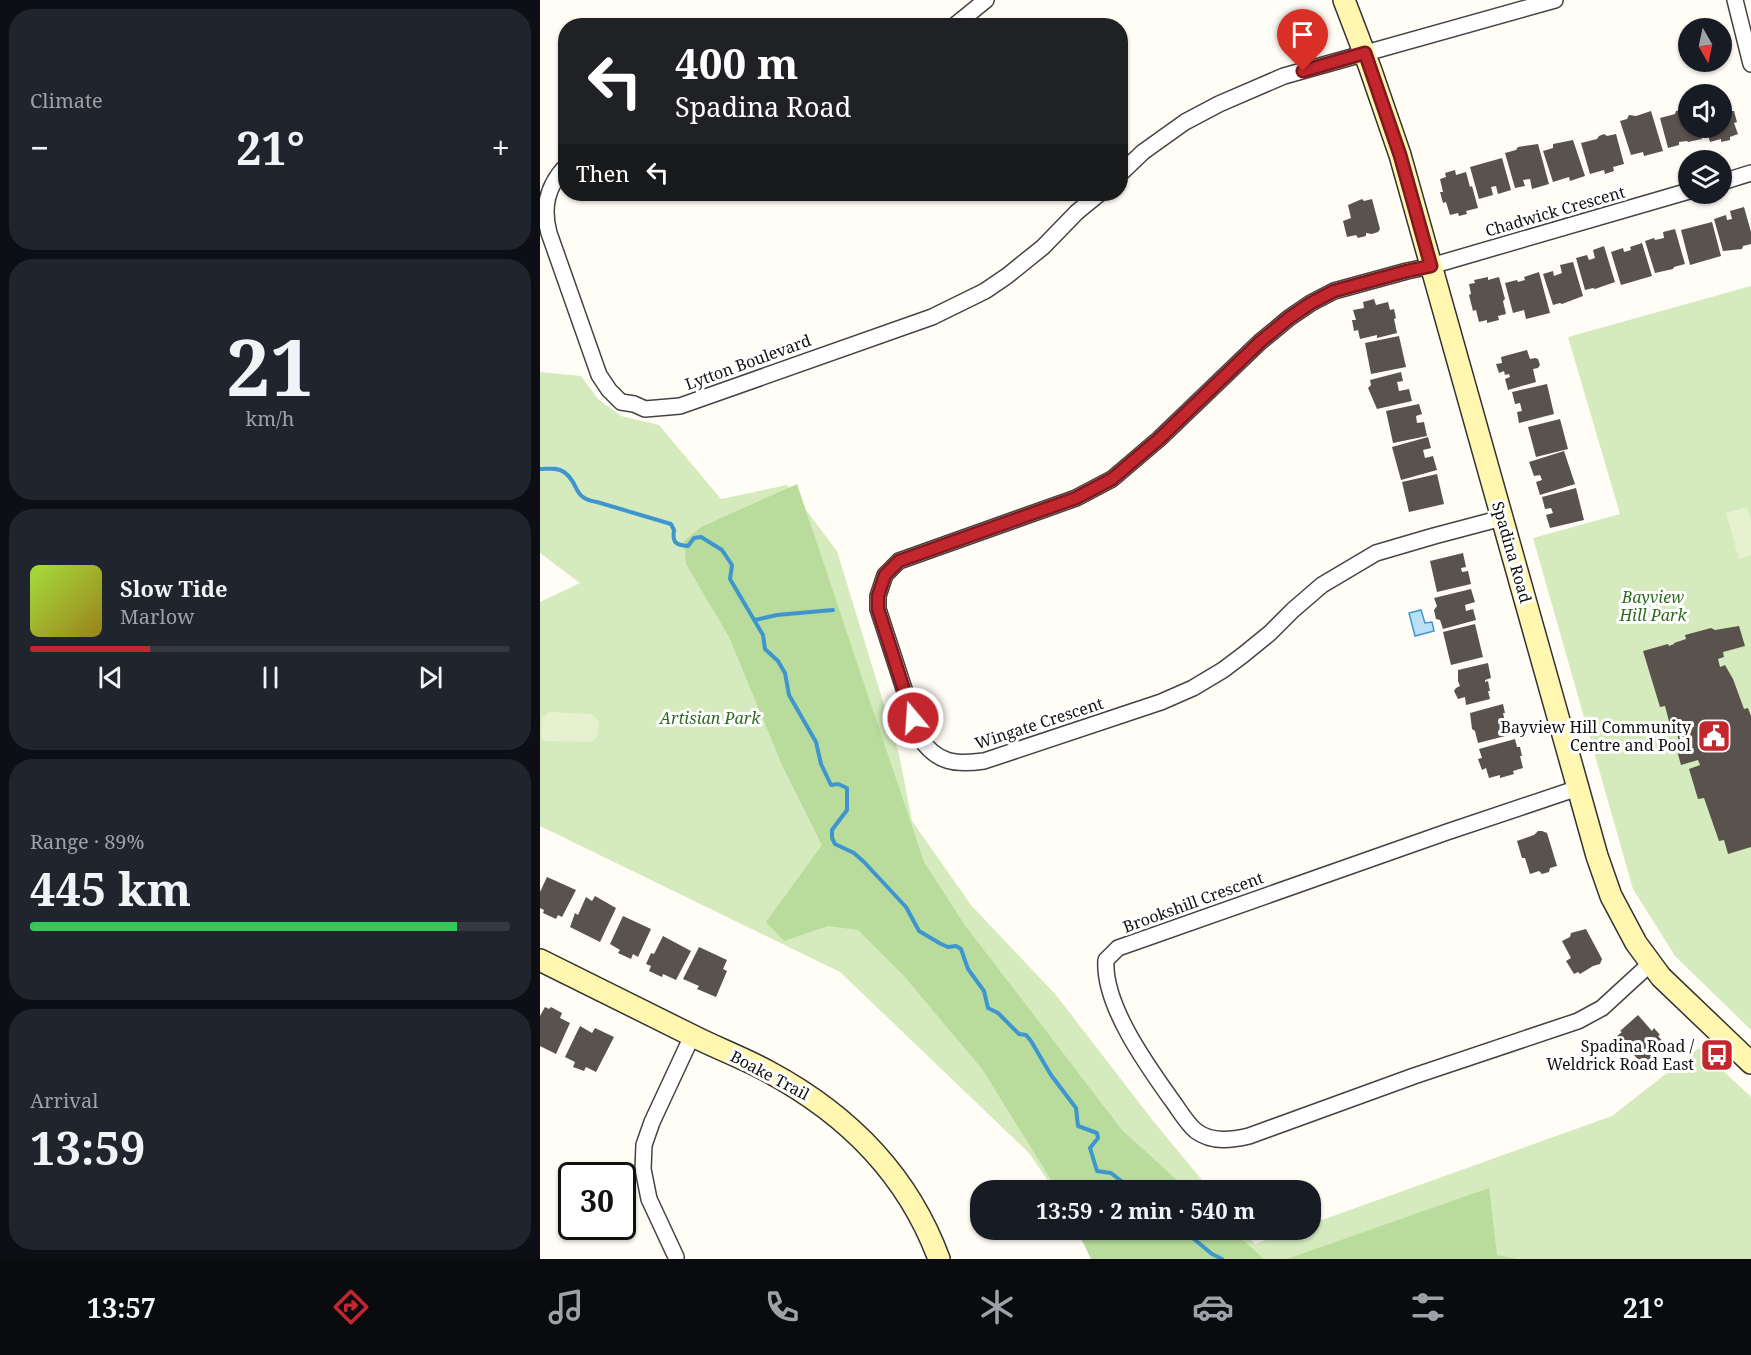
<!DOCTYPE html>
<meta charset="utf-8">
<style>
:root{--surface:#171b24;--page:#20242c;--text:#f1f3f6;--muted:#9ea1a6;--line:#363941;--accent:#c4262e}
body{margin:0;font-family:"Noto Serif",serif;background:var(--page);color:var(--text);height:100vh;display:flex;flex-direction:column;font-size:22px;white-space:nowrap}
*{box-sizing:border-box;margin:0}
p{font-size:20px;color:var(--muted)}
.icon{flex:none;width:33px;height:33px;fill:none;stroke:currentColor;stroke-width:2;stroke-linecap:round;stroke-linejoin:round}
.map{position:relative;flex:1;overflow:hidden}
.details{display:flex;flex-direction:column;gap:9px;padding:9px;background:#0d0f14;width:540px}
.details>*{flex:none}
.hud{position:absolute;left:18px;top:18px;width:570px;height:183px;border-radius:24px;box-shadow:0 2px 4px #0004;background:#202124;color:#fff;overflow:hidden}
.needle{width:39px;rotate:171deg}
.controls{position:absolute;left:1138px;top:18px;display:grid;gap:12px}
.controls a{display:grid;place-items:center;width:54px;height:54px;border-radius:50%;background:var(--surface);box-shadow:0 2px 4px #0004;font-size:30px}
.speed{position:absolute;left:18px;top:1162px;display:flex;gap:12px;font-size:30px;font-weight:700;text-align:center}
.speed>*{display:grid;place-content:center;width:78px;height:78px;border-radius:50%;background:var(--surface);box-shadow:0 2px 4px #0004;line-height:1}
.speed .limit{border:3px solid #111;border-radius:9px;background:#fff;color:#111}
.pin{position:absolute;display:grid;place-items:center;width:51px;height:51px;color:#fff;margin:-62px -26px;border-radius:50% 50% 50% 0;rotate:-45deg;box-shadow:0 0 6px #0007}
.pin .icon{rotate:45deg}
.me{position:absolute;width:66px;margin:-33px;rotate:342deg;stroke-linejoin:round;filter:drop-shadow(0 0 4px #0008)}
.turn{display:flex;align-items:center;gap:21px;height:126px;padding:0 18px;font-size:27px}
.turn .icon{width:78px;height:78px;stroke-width:2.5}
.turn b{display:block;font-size:42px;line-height:51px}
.then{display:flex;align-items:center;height:57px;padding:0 18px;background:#0003;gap:12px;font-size:22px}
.big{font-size:45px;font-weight:700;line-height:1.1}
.details .tile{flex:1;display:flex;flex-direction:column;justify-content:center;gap:9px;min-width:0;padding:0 21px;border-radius:24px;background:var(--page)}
.details .dial{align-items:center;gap:0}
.dial b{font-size:78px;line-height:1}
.song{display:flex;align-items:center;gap:18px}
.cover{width:72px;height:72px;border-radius:9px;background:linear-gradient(135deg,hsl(80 70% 55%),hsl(50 70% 35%))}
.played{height:6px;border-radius:3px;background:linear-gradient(90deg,var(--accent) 25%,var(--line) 25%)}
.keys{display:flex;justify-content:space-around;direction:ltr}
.heat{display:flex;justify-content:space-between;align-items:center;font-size:33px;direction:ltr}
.charge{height:9px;border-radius:4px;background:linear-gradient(90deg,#34c759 89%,var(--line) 0)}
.trip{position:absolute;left:430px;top:1180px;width:351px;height:60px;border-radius:24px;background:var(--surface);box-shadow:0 2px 4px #0004;font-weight:700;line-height:60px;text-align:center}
.dock{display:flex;height:96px;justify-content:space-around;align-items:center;background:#090b0e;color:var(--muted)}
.dock .icon{width:42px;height:42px}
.dock .current{color:var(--accent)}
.dock b{font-size:27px;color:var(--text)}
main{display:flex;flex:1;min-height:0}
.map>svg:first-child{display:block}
.green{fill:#d5ebbd}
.forest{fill:#b9dc9c}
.pitch{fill:#e6f2cf}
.water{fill:#b9e0f7;stroke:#3f96cf;stroke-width:1.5}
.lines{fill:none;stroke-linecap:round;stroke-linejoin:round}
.stream{stroke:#3f96cf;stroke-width:4}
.building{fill:#5a524d}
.street-casing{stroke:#444;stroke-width:18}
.secondary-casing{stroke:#333;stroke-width:24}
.street{stroke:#fff;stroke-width:15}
.secondary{stroke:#fff6b0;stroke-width:21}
.route-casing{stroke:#7f191e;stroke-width:15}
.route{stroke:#c4262e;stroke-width:10}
.labels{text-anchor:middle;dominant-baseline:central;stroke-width:6;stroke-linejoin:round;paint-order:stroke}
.street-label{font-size:16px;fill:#111;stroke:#fff}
.park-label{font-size:16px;font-style:italic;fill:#2f6b1f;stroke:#fff}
.poi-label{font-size:16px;fill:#111;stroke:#fff;text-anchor:end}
</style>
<main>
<section class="details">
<div class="tile"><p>Climate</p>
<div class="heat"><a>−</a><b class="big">21°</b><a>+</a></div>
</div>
<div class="tile dial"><b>21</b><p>km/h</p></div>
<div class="tile">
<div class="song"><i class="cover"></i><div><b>Slow Tide</b><p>Marlow</p></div></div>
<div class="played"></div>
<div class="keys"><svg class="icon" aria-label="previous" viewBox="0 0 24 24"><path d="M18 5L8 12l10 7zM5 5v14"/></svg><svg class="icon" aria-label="pause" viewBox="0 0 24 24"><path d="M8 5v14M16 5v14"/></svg><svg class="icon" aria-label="next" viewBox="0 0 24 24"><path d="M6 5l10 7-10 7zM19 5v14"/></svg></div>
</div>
<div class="tile"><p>Range · 89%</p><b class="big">445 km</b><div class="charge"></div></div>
<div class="tile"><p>Arrival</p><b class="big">13:59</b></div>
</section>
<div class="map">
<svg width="1211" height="1259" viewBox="0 0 1211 1259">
<rect width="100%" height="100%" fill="#fffdf5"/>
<g class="green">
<polygon points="1211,286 1211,1030 1135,956 1093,889 993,538 1080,514 1028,337"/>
<polygon points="0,372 41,376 58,399 81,416 119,425 181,499 247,485 297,551 359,754 372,821 431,905 516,995 614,1122 671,1191 515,1191 489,1153 300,972 0,826 0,602 40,583 0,553"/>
<polygon points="1159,1048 1211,1097 1211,1259 561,1259 542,1230 703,1230 715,1244 753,1230 771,1230 771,1224 1072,1116"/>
</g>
<g class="forest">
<polygon points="257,484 384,862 424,924 582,1130 649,1191 518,1191 442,1069 364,976 318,930 288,926 244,941 226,922 282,845 242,765 189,637 146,564 144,541 161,527"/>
<polygon points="949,1188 957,1255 978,1259 747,1259"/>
<polygon points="537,1230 692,1230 724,1259 551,1259"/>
</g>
<g class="pitch">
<polygon points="1207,507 1211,521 1211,555 1199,559 1186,513"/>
<polygon points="9,712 50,714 56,717 59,723 57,738 51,742 5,741 1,738 2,718"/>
</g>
<polygon class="water" points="881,610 885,623 892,622 894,631 875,636 869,613"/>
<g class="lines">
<g class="stream">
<path d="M0 469C8 469 17 467 24 472 40 483 32 499 57 502L131 524 134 530C132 543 136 545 148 546L154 538 161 537 182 550 192 565 190 579 223 635 225 649 238 661 245 673 249 695 276 742 281 764 291 785 298 784 307 788V810L292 830V838L295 844 314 853 324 862 366 907 379 931 401 944 408 947 416 946 421 949 428 969 444 991 448 1008 458 1013 479 1034 486 1035 491 1041 511 1075 536 1108 538 1126 557 1133 558 1138 550 1148 557 1171 571 1173 594 1191"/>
<polyline points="215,620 237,615 293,610"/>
<polyline points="643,1230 672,1254 682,1259"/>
</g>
</g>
<g class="building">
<polygon points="1188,100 1191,111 1194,111 1197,122 1194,123 1198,134 1190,137 1190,140 1181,142 1181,139 1170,142 1166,128 1182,128 1182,102"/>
<polygon points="1141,110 1144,111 1149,110 1149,128 1159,128 1162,139 1148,142 1147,141 1139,142 1139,145 1128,148 1120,118 1135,114 1136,111"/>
<polygon points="1111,111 1123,151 1104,156 1103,152 1091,155 1080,121 1087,119 1089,115 1096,116"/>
<polygon points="1064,134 1067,136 1076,134 1084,164 1073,167 1074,171 1065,174 1064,170 1050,174 1041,143 1057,139 1059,136"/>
<polygon points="1033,140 1045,176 1030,181 1029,177 1013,182 1003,151 1013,148 1013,144"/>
<polygon points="998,144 1009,184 992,189 990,179 983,180 985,186 975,188 965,153 976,150 978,147"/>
<polygon points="962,158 971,190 958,194 956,186 951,187 953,195 939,199 930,167"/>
<polygon points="915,170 916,175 926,172 930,187 932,186 938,208 926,211 927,214 919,216 918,213 910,215 906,202 903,203 900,192 903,192 900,179 906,177 905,173"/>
<polygon points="822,199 824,201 832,199 840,229 838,232 832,234 826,233 826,236 818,238 816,235 807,237 803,221 811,218 808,205"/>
<polygon points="1204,207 1211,232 1211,244 1203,246 1202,249 1183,251 1174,219 1186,215 1187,220 1192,219 1190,211"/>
<polygon points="1172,222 1181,256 1150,265 1141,230"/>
<polygon points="1135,229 1145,264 1134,267 1133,269 1115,273 1105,241 1114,238 1115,240 1124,238 1123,232"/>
<polygon points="1102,243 1112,276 1081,285 1071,252 1083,248 1084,252 1091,250 1090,247"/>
<polygon points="1064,246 1075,282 1055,289 1053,288 1045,290 1036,258 1047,255 1049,260 1055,258 1053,250"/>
<polygon points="1033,262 1043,296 1022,304 1020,303 1013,305 1003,274 1013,271 1014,276 1022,273 1020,265"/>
<polygon points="999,272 1010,313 986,319 984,310 973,313 965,283 977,280 978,282 985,280 984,277"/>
<polygon points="948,277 948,280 959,277 965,299 963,301 966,314 958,316 959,320 947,323 947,320 939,322 936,310 933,311 929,295 931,294 929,284 935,283 934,280"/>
<polygon points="834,299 836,305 848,302 850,310 854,309 856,318 854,319 857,333 837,338 837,335 820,339 818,330 814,331 812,320 816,320 813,310 824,308 823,302"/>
<polygon points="859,336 866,367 831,374 825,343"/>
<polygon points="987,350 990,359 995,358 998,359 1000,365 998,368 993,369 996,382 968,390 965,379 970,377 969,374 965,375 964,371 959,373 956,364 962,363 961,357"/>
<polygon points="861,372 863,381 857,382 859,391 869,389 872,401 837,409 828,388 831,385 830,380"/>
<polygon points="1007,384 1014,414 979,423 977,412 982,411 980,403 975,404 972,392"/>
<polygon points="879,404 882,414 876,416 877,423 884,422 887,436 853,443 846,411"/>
<polygon points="1020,419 1028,449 996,457 988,427"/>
<polygon points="888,437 891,448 883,450 885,458 893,456 897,470 861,480 852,447"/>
<polygon points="1024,451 1035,484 1000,495 996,482 1002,480 1000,475 994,476 989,462"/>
<polygon points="897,474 904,504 869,512 862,482"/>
<polygon points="1036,488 1044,520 1010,528 1006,515 1013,513 1011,508 1005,509 1002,497"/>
<polygon points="923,553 926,567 921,568 922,572 928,571 931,584 897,592 890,561"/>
<polygon points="931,589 935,602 925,605 926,611 933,609 936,620 903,629 900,620 896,619 894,610 897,606 894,598"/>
<polygon points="935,624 943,657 911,665 903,632"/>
<polygon points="1199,626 1205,646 1183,652 1184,657 1178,659 1180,667 1185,665 1193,679 1204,709 1208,708 1211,716 1211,847 1188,854 1184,840 1179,841 1164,798 1158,799 1149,769 1160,765 1158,760 1141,765 1136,747 1140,746 1135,725 1130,725 1125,706 1120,707 1103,651 1128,644 1129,646 1134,644 1134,643 1146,639 1145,635 1171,628 1175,630"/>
<polygon points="948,663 951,678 945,680 945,682 948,681 950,691 948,691 950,699 926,705 925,697 918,699 914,691 916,688 920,686 918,681 918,670"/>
<polygon points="963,704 965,713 963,713 965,722 970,720 973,734 938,743 935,731 932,729 930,713"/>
<polygon points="975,739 977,747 980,747 982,756 980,756 983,768 973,771 974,774 960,778 960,775 949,778 946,768 942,770 938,759 942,758 939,749"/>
<polygon points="998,831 1002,831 1007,833 1017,866 1010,868 1009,872 1002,874 999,871 990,874 985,858 982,858 977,841 994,835"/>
<polygon points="7,877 36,890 22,917 18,915 16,919 3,913 4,910 0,908 0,892"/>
<polygon points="55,896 76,908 60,942 30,927 35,913 38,915 46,897 52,901"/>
<polygon points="83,916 111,929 98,957 93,954 91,959 78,953 80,950 70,944"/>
<polygon points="1046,929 1062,959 1060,964 1053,966 1040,974 1038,972 1034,974 1026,961 1031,958 1022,941 1030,937 1031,933"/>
<polygon points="123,936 151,951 136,980 123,974 122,977 109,971 111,966 106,964 111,953 114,954"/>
<polygon points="159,947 187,960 183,969 187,971 176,997 157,989 159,986 143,979"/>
<polygon points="5,1007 9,1009 11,1007 22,1013 20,1018 30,1023 16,1054 0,1046 0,1016"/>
<polygon points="1098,1015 1112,1031 1114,1028 1120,1035 1118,1036 1127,1046 1103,1065 1077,1036 1082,1032 1080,1031"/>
<polygon points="40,1026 52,1033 55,1028 74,1037 56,1072 46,1067 44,1071 33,1067 35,1062 25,1057"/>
</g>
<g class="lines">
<defs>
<g id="street">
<polyline points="1195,0 1211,64"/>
<polyline points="414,26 446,0"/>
<path d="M26 166C7 186 2 207 9 233L59 375 69 390 81 402 94 404 105 409 140 406 392 317 445 291 467 276 503 247 537 212 559 194"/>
<polyline points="580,174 603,152 645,122 679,104 744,76 1015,0"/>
<polyline points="1182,182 1211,173"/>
<path d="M962 518 894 536 836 553 782 585 753 610 730 633 703 655 683 670 653 688 621 702 444 761C415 765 397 763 380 738L338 609V596L345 575 359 561 536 498 572 479 619 439 720 342 749 318 771 303 794 291 867 271 891 266 1149 191"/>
<path d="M1038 788 907 832 578 948 566 960C563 1004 606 1064 631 1099 638 1108 647 1124 656 1131 672 1143 692 1140 709 1136L874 1076 1038 1021 1062 1008 1111 963"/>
<polyline points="136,1257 109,1199 103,1169 104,1145 112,1122 152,1036"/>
</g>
<g id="secondary">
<polyline points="804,0 830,68 860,155 1038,788 1057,856 1071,896 1096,943 1121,977 1211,1063"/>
<path d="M0 960C50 985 100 1010 151 1035 176 1048 204 1058 229 1072 307 1114 368 1175 399 1259"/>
</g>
</defs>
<use href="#street" class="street-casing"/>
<use href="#secondary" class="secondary-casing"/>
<use href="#street" class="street"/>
<use href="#secondary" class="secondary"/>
</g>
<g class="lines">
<defs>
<polyline id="route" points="373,718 338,609 338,596 345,575 359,561 536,498 572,479 619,439 720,342 749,318 771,303 794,291 867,271 891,266 860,155 825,53 763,71"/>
</defs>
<use href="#route" class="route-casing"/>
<use href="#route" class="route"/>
</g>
<defs>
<symbol id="civic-square" viewBox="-11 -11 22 22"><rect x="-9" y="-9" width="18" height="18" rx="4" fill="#c4262e" stroke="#fff"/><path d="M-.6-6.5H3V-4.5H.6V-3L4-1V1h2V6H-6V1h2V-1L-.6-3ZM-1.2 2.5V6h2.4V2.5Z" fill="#fff"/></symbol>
<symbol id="bus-square" viewBox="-11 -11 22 22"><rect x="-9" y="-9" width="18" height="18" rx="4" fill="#c4262e" stroke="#fff"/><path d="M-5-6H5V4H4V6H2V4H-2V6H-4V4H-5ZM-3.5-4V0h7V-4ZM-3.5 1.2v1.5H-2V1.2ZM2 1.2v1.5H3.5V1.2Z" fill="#fff"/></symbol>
</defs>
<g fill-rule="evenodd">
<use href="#civic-square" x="1155" y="717" width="38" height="38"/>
<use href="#bus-square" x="1158" y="1036" width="38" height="38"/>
</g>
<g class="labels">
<g class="street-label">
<text transform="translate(1015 211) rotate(-16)">Chadwick Crescent</text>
<text transform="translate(208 362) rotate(-20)">Lytton Boulevard</text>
<text transform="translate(972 552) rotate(74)">Spadina Road</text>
<text transform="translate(499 723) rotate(-18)">Wingate Crescent</text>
<text transform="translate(653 902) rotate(-20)">Brookshill Crescent</text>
<text transform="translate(230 1075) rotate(28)">Boake Trail</text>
</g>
<g class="park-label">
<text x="1113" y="597">Bayview<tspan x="1113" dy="18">Hill Park</tspan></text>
<text x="170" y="718">Artisian Park</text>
</g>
<g class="poi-label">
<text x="1151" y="727">Bayview Hill Community<tspan x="1151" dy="18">Centre and Pool</tspan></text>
<text x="1154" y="1046">Spadina Road /<tspan x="1154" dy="18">Weldrick Road East</tspan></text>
</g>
</g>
</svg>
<div class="controls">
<a><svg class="needle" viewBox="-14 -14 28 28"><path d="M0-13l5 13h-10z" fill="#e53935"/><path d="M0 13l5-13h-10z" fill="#9ea1a6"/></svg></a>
<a><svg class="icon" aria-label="sound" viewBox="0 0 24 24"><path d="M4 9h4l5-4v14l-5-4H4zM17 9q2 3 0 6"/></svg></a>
<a><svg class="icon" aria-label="layers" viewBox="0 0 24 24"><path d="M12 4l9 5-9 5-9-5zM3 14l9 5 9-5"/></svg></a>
</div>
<div class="speed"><div class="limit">30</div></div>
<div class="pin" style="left:763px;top:71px;background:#d93025"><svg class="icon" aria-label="arrive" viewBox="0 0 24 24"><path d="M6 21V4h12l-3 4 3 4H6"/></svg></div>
<svg class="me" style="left:373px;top:718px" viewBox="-20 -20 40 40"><circle r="17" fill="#c4262e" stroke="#fff" stroke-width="3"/><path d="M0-11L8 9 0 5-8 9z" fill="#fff"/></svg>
<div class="trip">13:59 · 2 min · 540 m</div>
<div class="hud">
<div class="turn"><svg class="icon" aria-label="left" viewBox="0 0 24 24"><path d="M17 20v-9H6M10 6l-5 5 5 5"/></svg><div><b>400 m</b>Spadina Road</div></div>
<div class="then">Then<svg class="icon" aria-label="left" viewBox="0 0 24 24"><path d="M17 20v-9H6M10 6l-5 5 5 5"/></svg></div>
</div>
</div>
</main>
<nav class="dock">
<b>13:57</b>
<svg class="icon current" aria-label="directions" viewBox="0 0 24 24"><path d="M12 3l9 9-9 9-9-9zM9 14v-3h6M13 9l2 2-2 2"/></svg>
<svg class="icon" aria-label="music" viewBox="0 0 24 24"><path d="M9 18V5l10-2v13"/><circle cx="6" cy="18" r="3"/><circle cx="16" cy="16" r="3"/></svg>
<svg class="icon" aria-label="phone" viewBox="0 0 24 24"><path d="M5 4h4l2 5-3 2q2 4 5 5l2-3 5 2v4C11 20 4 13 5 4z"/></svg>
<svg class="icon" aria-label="climate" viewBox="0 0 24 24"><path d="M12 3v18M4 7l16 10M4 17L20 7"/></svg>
<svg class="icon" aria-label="car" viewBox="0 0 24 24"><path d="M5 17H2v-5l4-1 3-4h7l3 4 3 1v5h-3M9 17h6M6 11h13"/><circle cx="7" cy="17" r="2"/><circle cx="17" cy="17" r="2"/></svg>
<svg class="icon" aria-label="filters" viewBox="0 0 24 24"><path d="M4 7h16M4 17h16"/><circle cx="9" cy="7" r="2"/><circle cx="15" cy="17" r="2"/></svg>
<b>21°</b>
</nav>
